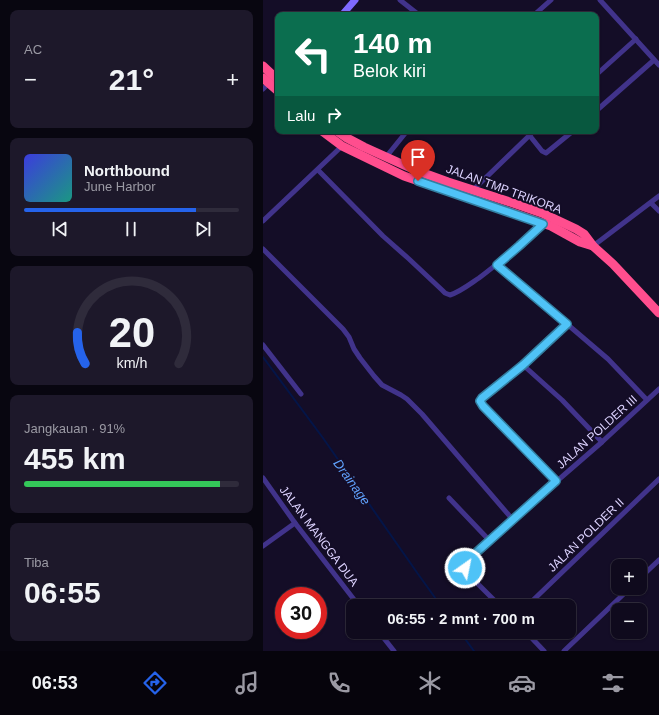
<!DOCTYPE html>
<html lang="id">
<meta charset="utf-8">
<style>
:root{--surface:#0f0a1d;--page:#1d182a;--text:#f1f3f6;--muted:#9b9aa4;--line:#2f2b3b;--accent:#2563eb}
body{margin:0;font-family:Arial,sans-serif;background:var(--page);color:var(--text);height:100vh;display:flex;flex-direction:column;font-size:15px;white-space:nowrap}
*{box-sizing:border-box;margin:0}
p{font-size:13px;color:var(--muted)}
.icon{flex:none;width:22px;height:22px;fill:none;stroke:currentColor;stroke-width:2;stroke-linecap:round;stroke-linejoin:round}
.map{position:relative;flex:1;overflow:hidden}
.drawer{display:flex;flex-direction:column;gap:10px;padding:10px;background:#080610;width:263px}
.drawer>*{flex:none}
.guide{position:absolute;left:12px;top:12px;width:324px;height:122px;border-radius:8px;box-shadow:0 1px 3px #0004,0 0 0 1px var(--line);background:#0b6e4f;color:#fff;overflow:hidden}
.tools{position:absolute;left:348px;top:559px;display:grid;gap:8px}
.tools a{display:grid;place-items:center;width:36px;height:36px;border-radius:8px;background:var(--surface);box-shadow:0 1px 3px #0004,0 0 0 1px var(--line);font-size:20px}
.speed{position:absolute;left:12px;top:587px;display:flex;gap:8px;font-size:20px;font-weight:700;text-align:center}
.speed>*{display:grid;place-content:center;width:52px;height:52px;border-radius:50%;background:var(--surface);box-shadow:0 1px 3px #0004,0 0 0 1px var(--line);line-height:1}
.speed .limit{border:6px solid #d22;background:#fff;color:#111}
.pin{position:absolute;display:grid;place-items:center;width:34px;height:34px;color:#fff;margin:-41px -17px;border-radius:50% 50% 50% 0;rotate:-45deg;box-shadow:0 0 4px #0007}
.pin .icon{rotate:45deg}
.me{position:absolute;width:44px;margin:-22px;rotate:33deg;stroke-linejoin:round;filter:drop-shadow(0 0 3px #0008)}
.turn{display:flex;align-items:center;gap:14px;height:84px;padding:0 12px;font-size:18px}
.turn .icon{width:52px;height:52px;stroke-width:2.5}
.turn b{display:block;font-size:28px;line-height:34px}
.then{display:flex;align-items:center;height:38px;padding:0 12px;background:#0003;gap:8px;font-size:15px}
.big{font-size:30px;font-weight:800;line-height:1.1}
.drawer .tile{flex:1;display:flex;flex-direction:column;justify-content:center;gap:6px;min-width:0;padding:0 14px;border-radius:8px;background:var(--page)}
.drawer .dial{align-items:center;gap:0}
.dial svg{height:104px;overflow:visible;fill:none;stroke:var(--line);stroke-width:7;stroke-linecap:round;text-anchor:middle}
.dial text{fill:var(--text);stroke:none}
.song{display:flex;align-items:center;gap:12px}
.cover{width:48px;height:48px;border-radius:6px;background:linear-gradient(135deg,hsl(240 70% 55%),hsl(170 70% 35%))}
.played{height:4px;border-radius:2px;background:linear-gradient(90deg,var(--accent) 80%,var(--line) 80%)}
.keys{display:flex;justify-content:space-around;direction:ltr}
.heat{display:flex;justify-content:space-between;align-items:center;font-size:22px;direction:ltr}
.charge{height:6px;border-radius:3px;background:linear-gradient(90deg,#34c759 91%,var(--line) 0)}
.trip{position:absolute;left:83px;top:599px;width:230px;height:40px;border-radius:8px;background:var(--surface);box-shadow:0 1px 3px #0004,0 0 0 1px var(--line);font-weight:800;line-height:40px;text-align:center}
.tab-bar{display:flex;height:64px;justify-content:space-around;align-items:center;background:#06040c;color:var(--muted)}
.tab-bar .icon{width:28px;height:28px}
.tab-bar .active{color:var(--accent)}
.tab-bar b{font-size:18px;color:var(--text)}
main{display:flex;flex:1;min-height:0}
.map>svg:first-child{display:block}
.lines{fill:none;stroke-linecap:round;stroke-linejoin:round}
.stream{stroke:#041548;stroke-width:2}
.street{stroke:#41338b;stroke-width:5}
.secondary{stroke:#7f6aff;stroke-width:7}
.highway{stroke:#ff4e8e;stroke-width:9}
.route-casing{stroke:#337fa1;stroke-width:10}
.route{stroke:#4fc3f7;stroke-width:7}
.labels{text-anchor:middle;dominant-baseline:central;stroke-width:4;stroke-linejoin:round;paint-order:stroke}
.street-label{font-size:12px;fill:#ddd3ff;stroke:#140d27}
.water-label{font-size:13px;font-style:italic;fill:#61a3ff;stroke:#140d27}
</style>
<main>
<section class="drawer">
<div class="tile"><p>AC</p>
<div class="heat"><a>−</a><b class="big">21°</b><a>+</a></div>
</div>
<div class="tile">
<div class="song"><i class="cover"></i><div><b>Northbound</b><p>June Harbor</p></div></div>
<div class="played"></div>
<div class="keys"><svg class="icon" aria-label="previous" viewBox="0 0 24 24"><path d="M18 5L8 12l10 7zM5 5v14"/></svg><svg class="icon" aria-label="pause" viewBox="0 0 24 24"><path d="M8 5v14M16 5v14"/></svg><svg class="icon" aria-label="next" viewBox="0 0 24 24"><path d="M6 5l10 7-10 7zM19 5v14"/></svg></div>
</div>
<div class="tile dial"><svg viewBox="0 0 100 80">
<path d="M14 69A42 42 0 1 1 86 69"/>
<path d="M14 69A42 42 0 0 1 8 45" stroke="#2563eb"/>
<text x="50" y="56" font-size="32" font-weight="700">20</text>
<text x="50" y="72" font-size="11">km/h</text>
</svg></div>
<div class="tile"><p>Jangkauan · 91%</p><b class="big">455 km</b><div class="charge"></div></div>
<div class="tile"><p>Tiba</p><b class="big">06:55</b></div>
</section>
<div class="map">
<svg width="396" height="651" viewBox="0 0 396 651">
<rect width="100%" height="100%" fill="#140d27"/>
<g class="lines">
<g class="stream">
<polyline points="0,357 60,438 155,574 178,606"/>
<polyline points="197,632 211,651"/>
</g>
<g class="street">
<polyline points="137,0 156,15"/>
<polyline points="337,0 396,65"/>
<polyline points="271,15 288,0"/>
<polyline points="333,75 373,39"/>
<polyline points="0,89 6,83"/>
<polyline points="333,111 391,60"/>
<polyline points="267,136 279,151 283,153 310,131"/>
<polyline points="123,157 144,131"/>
<path d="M55 170 120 236 146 259 179 290 182 293 187 295C197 292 207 284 216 278 239 261 259 243 280 224"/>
<polyline points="209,191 271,131"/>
<polyline points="388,203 396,211"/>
<polyline points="0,221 79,146"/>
<polyline points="330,246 396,196"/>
<polyline points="0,249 80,329 86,337 91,349 97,358 111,376 119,385 138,395 144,399 159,414 250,520"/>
<polyline points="234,265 304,324 345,359 384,400"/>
<polyline points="0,345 38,394"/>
<polyline points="260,365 299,400 339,442"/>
<polyline points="0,478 32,523 96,606"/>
<polyline points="293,481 220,406 217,401 219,397 260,365 304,324"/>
<polyline points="186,498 226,540"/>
<polyline points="0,546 32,523"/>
<polyline points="377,578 396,560"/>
<polyline points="237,606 205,574 202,569 202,563 206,559 226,540 339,442 396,389"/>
<polyline points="264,606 396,479"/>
<polyline points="116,632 131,651"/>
<polyline points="263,632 281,651"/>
<polyline points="301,651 367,588"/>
</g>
<polyline class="secondary" points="79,15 92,0"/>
<g class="highway">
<polyline points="0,66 15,80"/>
<polyline points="0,78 15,91"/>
<polyline points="59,131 79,146 141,176 288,226 317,242 330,246"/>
<polyline points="74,131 84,138 101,147 152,170 185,182 250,203 279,213 313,229 321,234 330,246 350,264 396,313"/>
</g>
</g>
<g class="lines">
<defs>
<polyline id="route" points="155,181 280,224 256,246 234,265 304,324 260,365 219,398 217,401 220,406 293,481 206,559 202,563 202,568"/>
</defs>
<use href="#route" class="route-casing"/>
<use href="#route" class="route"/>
</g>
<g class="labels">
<g class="street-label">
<text transform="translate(241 189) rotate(20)">JALAN TMP TRIKORA</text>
<text transform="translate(334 432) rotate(-42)">JALAN POLDER III</text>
<text transform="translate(323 535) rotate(-44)">JALAN POLDER II</text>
<text transform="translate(56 536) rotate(53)">JALAN MANGGA DUA</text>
</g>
<g class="water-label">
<text transform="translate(89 482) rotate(54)">Drainage</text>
</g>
</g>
</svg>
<div class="tools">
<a>+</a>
<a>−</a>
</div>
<div class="speed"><div class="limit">30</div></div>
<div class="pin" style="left:155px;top:181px;background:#d93025"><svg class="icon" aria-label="arrive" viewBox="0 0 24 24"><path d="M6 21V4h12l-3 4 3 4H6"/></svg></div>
<svg class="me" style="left:202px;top:568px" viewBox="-20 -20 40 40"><circle r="17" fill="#4fc3f7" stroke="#fff" stroke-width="3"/><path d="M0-11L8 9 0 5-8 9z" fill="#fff"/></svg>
<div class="trip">06:55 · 2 mnt · 700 m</div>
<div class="guide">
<div class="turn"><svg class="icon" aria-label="left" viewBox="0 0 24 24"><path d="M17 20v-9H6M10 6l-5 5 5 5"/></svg><div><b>140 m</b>Belok kiri</div></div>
<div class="then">Lalu<svg class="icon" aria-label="right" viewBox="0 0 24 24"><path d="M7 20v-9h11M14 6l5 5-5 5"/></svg></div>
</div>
</div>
</main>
<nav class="tab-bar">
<b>06:53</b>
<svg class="icon active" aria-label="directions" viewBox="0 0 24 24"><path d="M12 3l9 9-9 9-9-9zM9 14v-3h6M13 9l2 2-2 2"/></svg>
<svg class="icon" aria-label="music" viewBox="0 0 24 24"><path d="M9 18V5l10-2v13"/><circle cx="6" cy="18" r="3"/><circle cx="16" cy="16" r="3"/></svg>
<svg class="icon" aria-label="phone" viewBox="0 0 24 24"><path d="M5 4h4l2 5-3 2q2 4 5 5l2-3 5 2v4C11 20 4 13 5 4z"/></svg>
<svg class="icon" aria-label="climate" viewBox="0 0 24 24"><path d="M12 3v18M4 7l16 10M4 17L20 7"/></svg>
<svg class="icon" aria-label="car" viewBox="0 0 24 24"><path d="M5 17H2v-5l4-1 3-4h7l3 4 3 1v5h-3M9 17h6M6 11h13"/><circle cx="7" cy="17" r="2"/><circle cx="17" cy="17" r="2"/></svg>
<svg class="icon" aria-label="filters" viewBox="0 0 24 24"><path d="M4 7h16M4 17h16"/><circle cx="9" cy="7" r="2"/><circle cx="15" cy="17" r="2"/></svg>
</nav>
